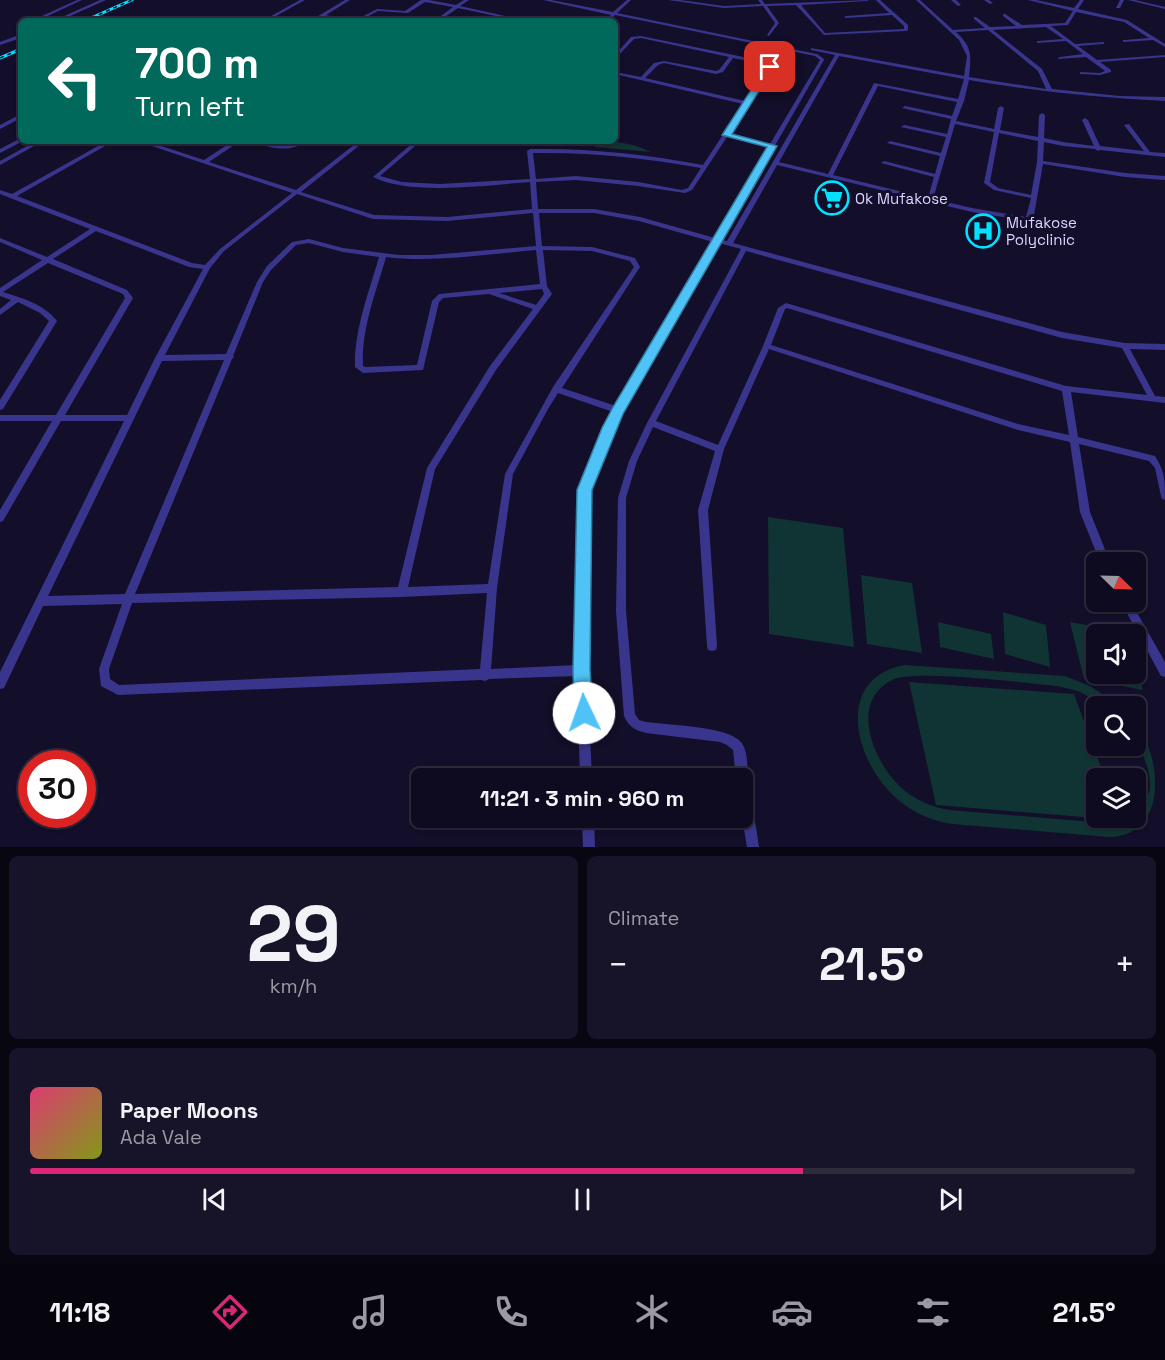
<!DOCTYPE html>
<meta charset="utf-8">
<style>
:root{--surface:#0e0a1f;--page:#171328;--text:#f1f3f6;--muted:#9b9aa4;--line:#2e2b3d;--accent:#db2777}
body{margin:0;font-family:"Space Grotesk",sans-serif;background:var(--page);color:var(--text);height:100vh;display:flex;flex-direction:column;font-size:22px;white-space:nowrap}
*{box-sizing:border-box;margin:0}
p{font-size:20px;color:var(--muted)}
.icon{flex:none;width:33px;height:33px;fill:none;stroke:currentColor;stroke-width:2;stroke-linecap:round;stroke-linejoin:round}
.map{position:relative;height:847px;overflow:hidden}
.drawer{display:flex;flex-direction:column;gap:9px;padding:9px;background:#080611;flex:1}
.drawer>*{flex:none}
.guide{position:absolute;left:18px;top:18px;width:600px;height:126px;border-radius:9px;box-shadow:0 2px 4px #0004,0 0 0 2px var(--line);background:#00695c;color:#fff;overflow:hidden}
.needle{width:39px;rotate:113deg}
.controls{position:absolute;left:1086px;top:552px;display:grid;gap:12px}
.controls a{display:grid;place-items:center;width:60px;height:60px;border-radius:9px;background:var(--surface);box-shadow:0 2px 4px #0004,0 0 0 2px var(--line);font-size:30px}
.speed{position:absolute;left:18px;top:750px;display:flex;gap:12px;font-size:30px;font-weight:700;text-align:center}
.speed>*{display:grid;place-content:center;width:78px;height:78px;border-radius:50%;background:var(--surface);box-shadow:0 2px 4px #0004,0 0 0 2px var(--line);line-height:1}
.speed .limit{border:9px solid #d22;background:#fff;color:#111}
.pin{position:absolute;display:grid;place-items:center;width:51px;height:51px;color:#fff;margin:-26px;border-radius:12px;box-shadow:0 3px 9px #0006}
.me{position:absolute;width:66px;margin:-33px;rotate:357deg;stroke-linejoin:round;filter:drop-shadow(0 0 4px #0008)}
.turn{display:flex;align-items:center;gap:21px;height:126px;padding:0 18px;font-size:27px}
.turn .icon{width:78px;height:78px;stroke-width:2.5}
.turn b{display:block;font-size:42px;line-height:51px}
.big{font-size:45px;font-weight:700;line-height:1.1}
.drawer .tile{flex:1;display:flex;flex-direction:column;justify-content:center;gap:9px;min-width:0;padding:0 21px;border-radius:9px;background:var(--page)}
.drawer .dial{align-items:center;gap:0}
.dial b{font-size:78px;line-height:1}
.song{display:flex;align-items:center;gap:18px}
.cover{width:72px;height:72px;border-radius:9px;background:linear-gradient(135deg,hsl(340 70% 55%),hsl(70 70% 35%))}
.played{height:6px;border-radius:3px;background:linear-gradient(90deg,var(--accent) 70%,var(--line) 70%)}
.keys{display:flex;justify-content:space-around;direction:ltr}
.heat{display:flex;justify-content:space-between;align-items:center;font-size:33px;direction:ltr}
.drawer .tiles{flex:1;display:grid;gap:9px;grid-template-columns:1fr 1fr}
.tile:last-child{grid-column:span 2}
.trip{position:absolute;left:411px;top:768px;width:342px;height:60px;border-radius:9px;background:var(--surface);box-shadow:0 2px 4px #0004,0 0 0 2px var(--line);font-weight:700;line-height:60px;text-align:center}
.tabs{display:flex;height:96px;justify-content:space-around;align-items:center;background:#06040c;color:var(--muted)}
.tabs .icon{width:42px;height:42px}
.tabs .selected{color:var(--accent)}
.tabs b{font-size:27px;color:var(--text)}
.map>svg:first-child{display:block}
.green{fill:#103433}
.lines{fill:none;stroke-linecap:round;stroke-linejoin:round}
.minor{fill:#39358c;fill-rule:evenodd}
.rail-casing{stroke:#02e2ff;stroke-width:3}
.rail{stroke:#130e29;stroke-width:1.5;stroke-dasharray:4;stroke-linecap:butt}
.route{fill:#4fc3f7;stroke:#337fa1;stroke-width:1.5}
.labels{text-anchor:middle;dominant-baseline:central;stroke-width:6;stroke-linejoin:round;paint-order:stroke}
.far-poi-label{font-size:15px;fill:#dbd6ff;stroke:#130e29;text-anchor:start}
</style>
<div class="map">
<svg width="1165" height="847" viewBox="0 0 1165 847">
<rect width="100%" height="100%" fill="#130e29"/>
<g class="green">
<path d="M590 141C611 141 632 142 651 152L595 147Z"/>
<polygon points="768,517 843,528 854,647 769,634"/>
<polygon points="861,575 912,583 922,653 867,644"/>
<polygon points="1003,612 1046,625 1050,667 1005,654"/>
<polygon points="938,622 991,634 994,659 940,647"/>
<polygon points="1070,622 1125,632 1126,634 1096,634 1096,674 1136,674 1136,667 1143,690 1084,679"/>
<path d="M905 665 1065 676 1090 686 1120 706H1106L1078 691 1057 686C1025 683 915 669 892 680 847 703 875 766 904 790 917 801 932 807 949 810L1104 823 1136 818C1138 809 1146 803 1149 793 1154 766 1135 749 1136 723 1165 764 1165 837 1109 837L952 824C927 820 905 809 888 790 852 751 838 677 905 665Z"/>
<polygon points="909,682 1074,694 1105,778 1096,778 1096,818 1119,818 1120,820 936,805"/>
</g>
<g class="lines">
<g class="minor">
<polygon points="77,0 82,0 37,21 31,21"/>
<polygon points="100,0 106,0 59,21 53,21"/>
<polygon points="300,0 305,0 267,21 262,21"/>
<polygon points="345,0 350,0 326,15 349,21 342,21 323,16 315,21 310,21"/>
<polygon points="421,0 429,0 456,5 464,0 469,0 460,6 528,21 520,21 458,8 439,21 434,21 453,7 425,2 408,13 378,11 359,21 354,21 377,9 405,11"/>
<path d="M543 0H551L613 12 627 0H631L617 13 817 54 824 59V60L721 240 727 241 835 55 811 50V48L964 76 967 56 959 40 916 0H920L953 30 985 28 974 19V17H976L990 27 1016 26 1003 16V14H1005L1022 25 1065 23 1073 11 1028 0H1036L1074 8 1080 0H1084L1078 9 1127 20 1165 44V47L1153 40 1123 42V40H1125L1149 38 1124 22 1076 12 1068 25 1051 26 1075 44 1104 42V44H1102L1078 46 1097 60 1165 55V57L1100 62 1111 70V72L1100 75 1082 74H1080V72L1100 73 1105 71 1086 57 1058 59V58L1060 57 1083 54 1066 41 1037 43V41H1039L1063 39 1046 27 993 30 1042 69 1052 89 1120 96 1165 97V101C1099 98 1034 91 969 80L964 101 956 121 994 129 998 108 1001 106 1004 108 1000 130 1038 137 1039 115 1042 113 1045 115 1044 138 1063 142 1094 146 1082 120 1085 118 1088 120 1100 146 1144 151 1124 125 1129 124 1150 152 1165 153V157L1100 150 1098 151 1095 149 1063 146 1044 142 1043 161 1125 173 1165 176V180L1125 177 1043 164 1034 215 1030 220 1028 221 972 212 777 165 733 243 1062 332 1125 343 1165 344V350L1130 349 1155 396 1165 397V403L1071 392 1078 437 1155 456C1165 472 1165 480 1165 500L1162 499 1161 496 1155 468 1149 461 1079 444 1090 512 1110 562H1100L1080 512 1070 442 1018 430 769 349 724 449 708 510 717 646 716 650 712 651 708 650 707 646 698 510 715 451 653 427 637 461 626 498V611L635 714 639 720 646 722C667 725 728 726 741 742 749 752 747 770 748 783 752 804 756 826 759 847H747L742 818V778H736L733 750 727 745 720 742 646 733C635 730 629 727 624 716L616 611 618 498 629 461 647 423 741 249 719 243 612 428 589 490 587 670 592 778H580L577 676 489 679 485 681 481 680 118 695 101 686 99 669 122 604 43 606 4 688 0 689V672L124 421H61L3 521 0 522V510L52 421H0V415H56L125 298 123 294 48 263 3 292C22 298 44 304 57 321L3 409 0 410V400L49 321 40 313 18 302 0 315V309L11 300 0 296V288L42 260 0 242V238L47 257 90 229 0 194V190L12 194 107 141H114L17 196 192 263 205 265 220 249 292 193 137 141H146L204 160 233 141H240L209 162 296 190 359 141H365L301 192 374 215 447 217 532 209 530 182C489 185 409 196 373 177L415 141H421L380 176 402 182 440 184 530 179 527 151 530 149C589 148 645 154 703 165L743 104 615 74V72L641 77 654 63 664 61 716 71 719 70 729 57 641 38 634 39 615 59V55L631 37 641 36 768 62 772 67 750 102 751 103 748 105 729 134 770 144 820 60 815 56 615 15 609 21H604L611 15ZM988 30 1038 71 1046 89 969 77C971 57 973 47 956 32ZM839 56 964 79 958 99 874 83 828 174 779 162ZM733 58 764 64 767 67 745 101 645 78 658 65 664 63 716 74 723 72ZM878 86 957 102 952 116 905 106 902 108 951 119 947 134 904 125 901 127 946 137 941 153 890 141 887 143 940 156 935 174 884 161 881 163 934 177 928 198 833 175ZM955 124 994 132 984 183 994 190 1031 198 1026 217 972 208 933 199ZM999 133 1038 141 1037 162 1031 195 998 188 990 182ZM727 137 769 147 715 238 640 217 594 209H538L536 182 576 180 638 186 685 193 692 190ZM533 153C590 152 645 158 701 168L688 188 682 190 638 182 576 176 536 179ZM297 194 373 219 447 221 533 213 536 246 431 255H399L343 248 309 239 292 242 267 266 257 282 226 354 165 355 210 268 224 251ZM539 213H594L639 221 713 242 616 406 562 388 640 267 635 258 592 247 542 246ZM96 231 189 267 203 269 155 358 127 415H65L133 298 127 290 53 259ZM309 243 343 252 379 257C369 292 354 330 355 367L363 373 423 370 439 302 443 298 489 294 533 309 490 366 427 468 398 587 135 594 232 359 234 357 233 356 263 282 271 270 296 245ZM536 250 540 284 439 294 432 301 417 365 365 367 363 366C361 330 376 292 386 257 433 263 488 254 536 250ZM543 250 592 251 630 261 634 267 553 387 505 474 488 584 408 587 435 469 496 370 552 294 547 286ZM746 251 1062 338 1122 348 1147 395 1066 386 786 303 778 308 763 346 718 445 656 421ZM542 289 544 294 536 305 499 293ZM787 308 1062 391 1069 435 1018 424 771 345 785 309ZM224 360 125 594 48 596 162 361ZM558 393 613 412 604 428 581 490 577 665 491 669 497 588 513 474 548 409ZM487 593 480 669 119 685 110 679 109 669 132 603 402 597Z"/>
<polygon points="668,0 680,0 724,6 761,4 758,0 762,0 765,4 869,0 867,1 801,5 825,33 904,29 904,26 892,15 846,18 844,17 846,16 889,13 876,0 880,0 908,25 908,30 906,31 824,35 796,5 767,6 779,23 769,36 767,35 775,23 763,6 724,8"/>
<polygon points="951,0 956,0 961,5 958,6"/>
<polygon points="984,0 989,0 993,3 990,4"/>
<polygon points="1120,0 1124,0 1120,8 1116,8"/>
<polygon points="1128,0 1135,0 1165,7 1165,9"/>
<polygon points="21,24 21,27 17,27 17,25"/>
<polygon points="19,35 21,35 21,38 0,45 0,42"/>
<polygon points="21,114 21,118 0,129 0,125"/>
<polygon points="21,138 21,141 23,141 0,153 0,149"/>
<polygon points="36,141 43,141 0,165 0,161"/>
<path d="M253 141C264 141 273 145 283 146 292 146 298 141 307 141 291 153 270 149 253 141Z"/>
<polygon points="1121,602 1131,602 1165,662 1165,677 1161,676"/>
<polygon points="582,818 594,818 595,847 583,847"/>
</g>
<defs>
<g id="rail">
<polyline points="84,21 132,0"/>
<polyline points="0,58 21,49"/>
</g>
</defs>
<use href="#rail" class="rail-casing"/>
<use href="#rail" class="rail"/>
</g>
<polygon class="route" points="770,65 774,67 732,134 777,146 623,414 592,490 590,670 593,713 590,720 584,723 577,720 574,713 573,670 577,490 602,428 613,407 767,147 722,135 766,67"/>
<defs>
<symbol id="supermarket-ring" viewBox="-11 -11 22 22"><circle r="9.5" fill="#130e29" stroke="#02e2ff" stroke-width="1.5"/><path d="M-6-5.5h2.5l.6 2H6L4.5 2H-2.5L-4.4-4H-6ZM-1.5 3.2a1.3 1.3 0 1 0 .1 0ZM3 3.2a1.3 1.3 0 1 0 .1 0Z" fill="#02e2ff"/></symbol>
<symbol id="hospital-ring" viewBox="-11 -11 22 22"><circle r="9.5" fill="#130e29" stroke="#02e2ff" stroke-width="1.5"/><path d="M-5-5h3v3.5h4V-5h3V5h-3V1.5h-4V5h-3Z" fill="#02e2ff"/></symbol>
</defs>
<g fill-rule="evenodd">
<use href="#supermarket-ring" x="813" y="179" width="38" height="38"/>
<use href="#hospital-ring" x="964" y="212" width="38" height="38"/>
</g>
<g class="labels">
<g class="far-poi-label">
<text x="855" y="198">Ok Mufakose</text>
<text x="1006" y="222">Mufakose<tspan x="1006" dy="17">Polyclinic</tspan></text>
</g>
</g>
</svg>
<div class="controls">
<a><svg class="needle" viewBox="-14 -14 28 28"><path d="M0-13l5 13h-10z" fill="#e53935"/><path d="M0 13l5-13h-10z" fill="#9b9aa4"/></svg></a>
<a><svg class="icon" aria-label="sound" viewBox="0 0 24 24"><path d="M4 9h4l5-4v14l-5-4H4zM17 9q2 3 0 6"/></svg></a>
<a><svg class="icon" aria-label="search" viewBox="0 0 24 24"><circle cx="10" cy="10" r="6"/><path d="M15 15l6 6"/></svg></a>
<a><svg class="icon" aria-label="layers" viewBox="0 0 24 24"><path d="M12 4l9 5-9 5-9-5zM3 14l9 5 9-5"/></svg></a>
</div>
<div class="speed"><div class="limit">30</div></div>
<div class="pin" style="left:770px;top:67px;background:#d93025"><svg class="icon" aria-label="arrive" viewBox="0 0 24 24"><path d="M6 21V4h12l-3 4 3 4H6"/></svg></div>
<svg class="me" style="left:584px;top:713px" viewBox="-20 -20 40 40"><circle r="19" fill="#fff"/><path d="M0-13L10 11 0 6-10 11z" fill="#4fc3f7"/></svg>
<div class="trip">11:21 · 3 min · 960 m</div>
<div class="guide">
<div class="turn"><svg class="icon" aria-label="left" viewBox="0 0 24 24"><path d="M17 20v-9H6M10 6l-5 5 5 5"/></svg><div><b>700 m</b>Turn left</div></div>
</div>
</div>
<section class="drawer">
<div class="tiles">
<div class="tile dial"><b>29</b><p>km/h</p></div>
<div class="tile"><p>Climate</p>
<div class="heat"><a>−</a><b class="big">21.5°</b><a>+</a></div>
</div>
<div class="tile">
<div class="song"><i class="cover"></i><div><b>Paper Moons</b><p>Ada Vale</p></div></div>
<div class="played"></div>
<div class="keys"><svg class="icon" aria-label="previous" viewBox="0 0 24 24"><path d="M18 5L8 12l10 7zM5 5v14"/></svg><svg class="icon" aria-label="pause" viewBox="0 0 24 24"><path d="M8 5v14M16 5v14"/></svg><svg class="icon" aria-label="next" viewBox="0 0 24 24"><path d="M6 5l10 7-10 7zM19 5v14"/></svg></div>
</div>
</div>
</section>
<nav class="tabs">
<b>11:18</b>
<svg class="icon selected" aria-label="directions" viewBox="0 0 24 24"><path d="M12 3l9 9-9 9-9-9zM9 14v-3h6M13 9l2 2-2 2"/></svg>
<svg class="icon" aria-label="music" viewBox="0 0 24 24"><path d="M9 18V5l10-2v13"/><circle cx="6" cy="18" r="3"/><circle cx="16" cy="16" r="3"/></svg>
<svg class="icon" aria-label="phone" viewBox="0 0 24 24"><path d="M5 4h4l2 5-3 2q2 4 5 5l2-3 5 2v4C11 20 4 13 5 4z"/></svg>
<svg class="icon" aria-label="climate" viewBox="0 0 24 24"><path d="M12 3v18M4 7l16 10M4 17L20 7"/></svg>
<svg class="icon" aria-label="car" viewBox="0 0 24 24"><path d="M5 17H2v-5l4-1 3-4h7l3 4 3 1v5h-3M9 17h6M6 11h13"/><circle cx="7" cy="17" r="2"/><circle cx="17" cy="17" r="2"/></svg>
<svg class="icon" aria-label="filters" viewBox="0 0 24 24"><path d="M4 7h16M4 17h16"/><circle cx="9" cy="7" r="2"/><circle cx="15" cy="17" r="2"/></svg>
<b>21.5°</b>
</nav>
